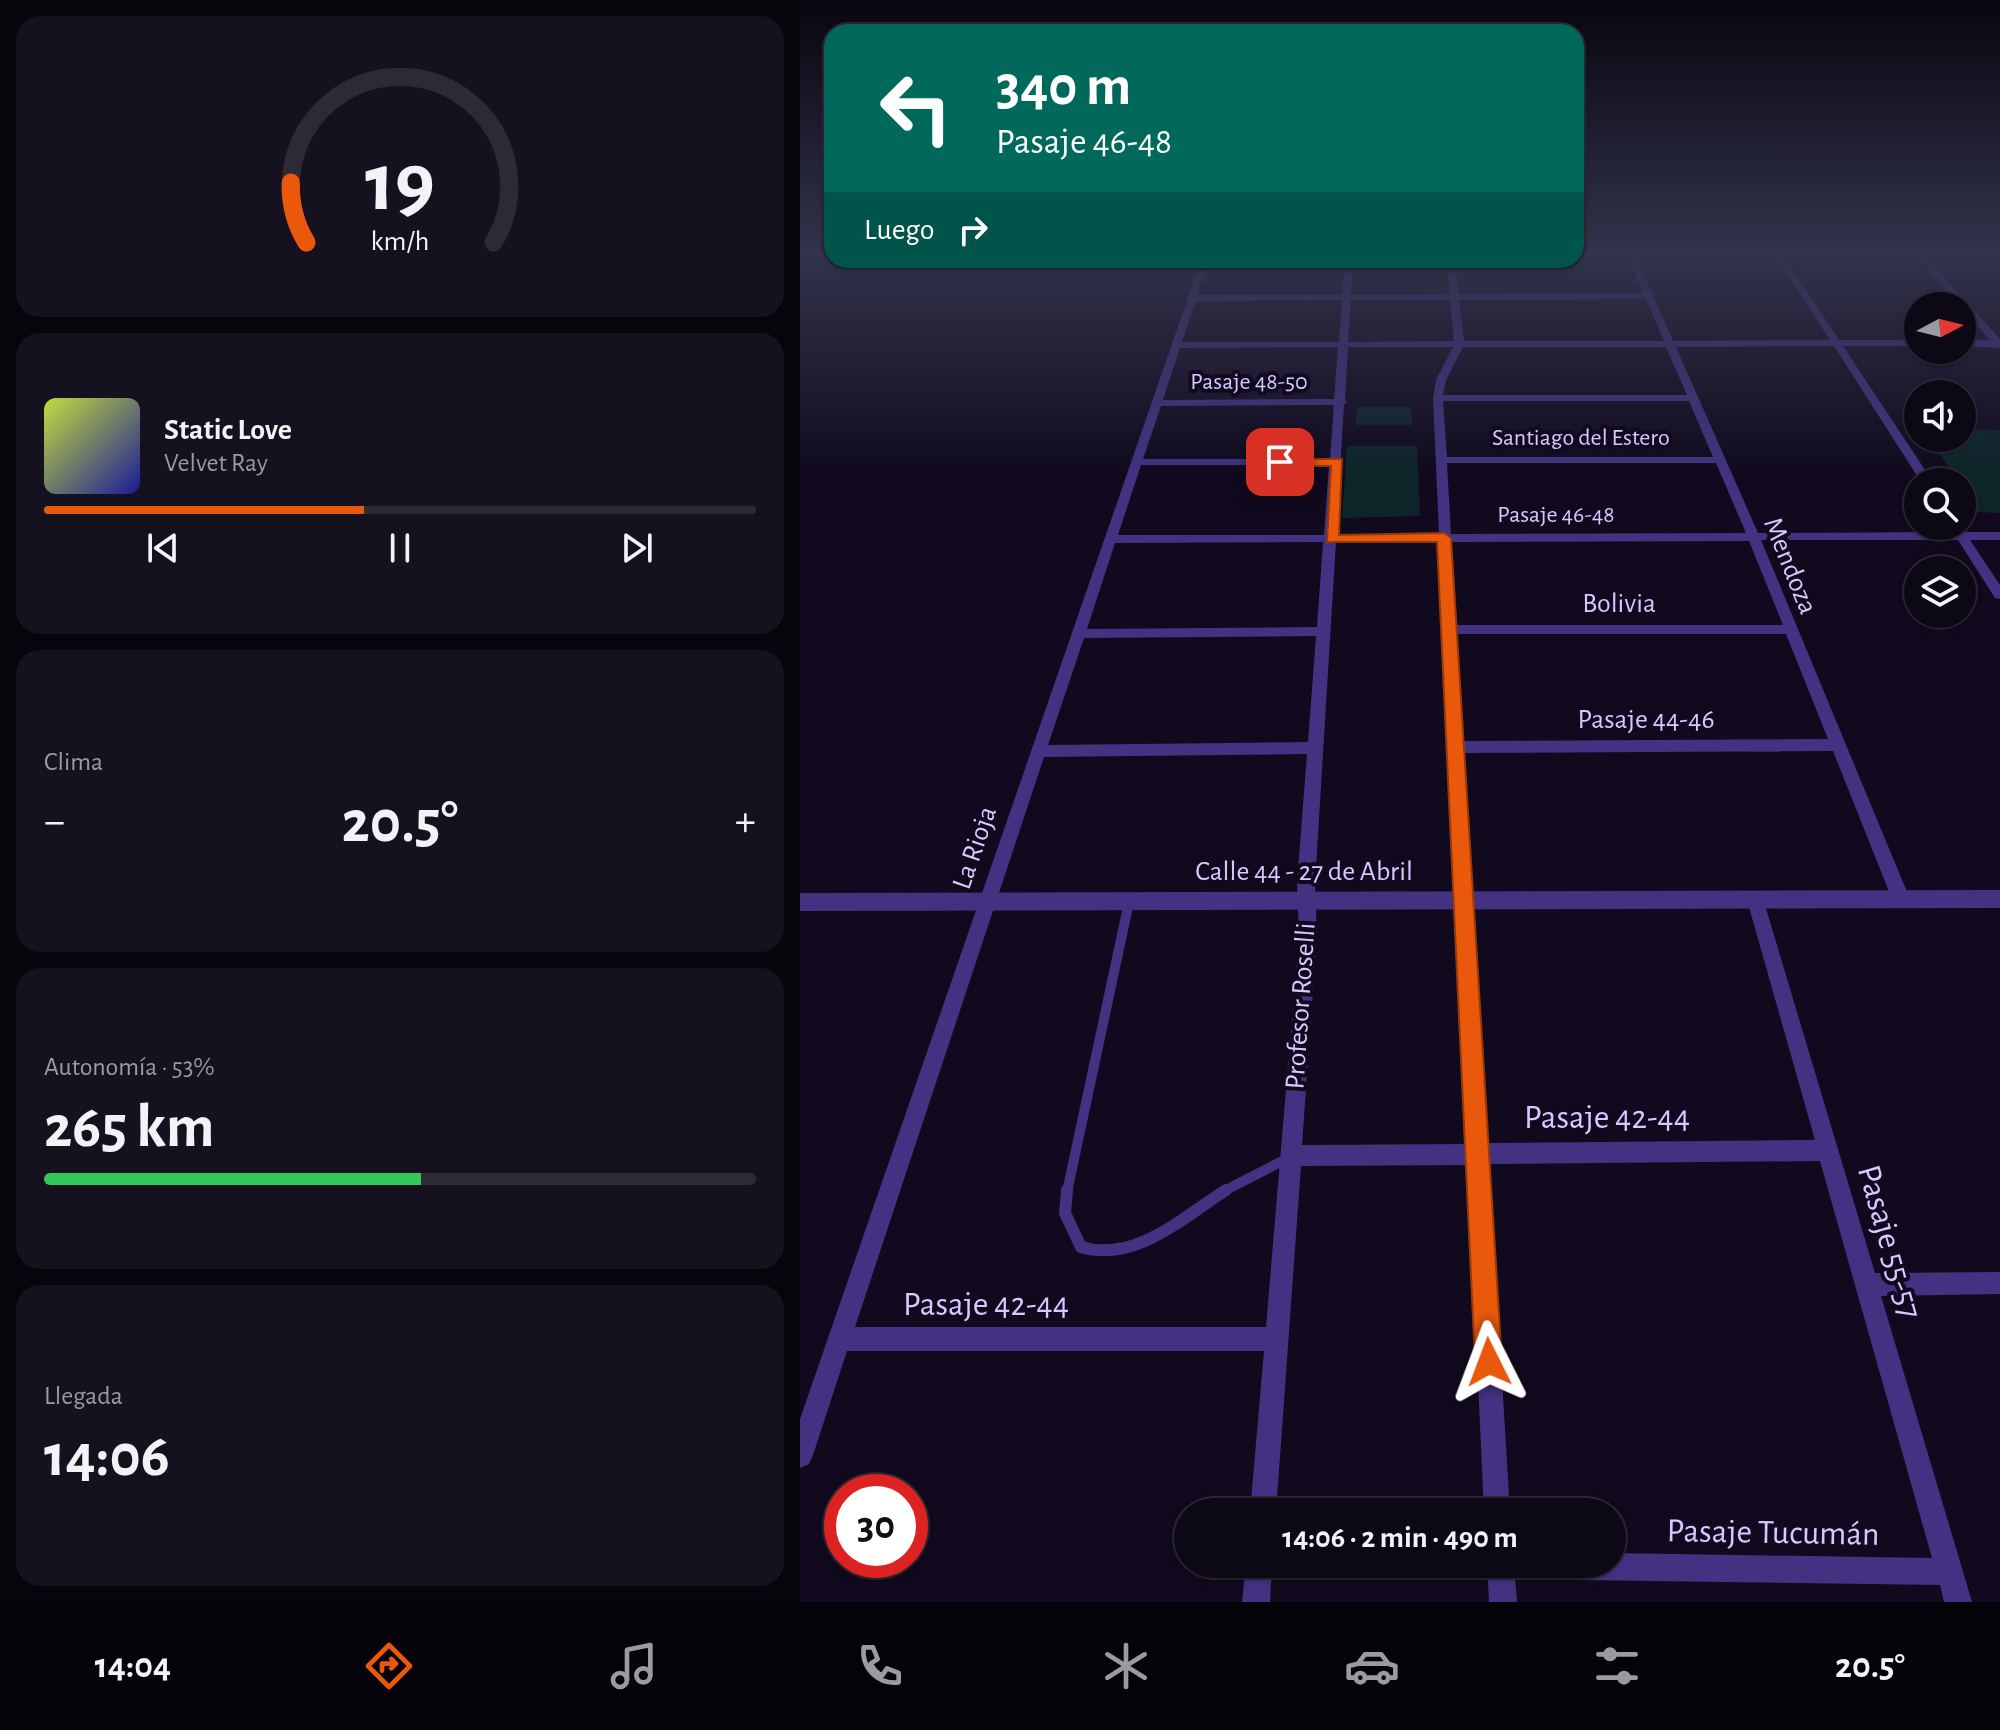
<!DOCTYPE html>
<html lang="es">
<meta charset="utf-8">
<style>
:root{--surface:#0d0816;--page:#16111f;--text:#f1f3f6;--muted:#9a9aa1;--line:#2d2935;--accent:#ea580c}
body{margin:0;font-family:"Alegreya Sans",sans-serif;background:var(--page);color:var(--text);height:100vh;display:flex;flex-direction:column;font-size:30px;white-space:nowrap}
*{box-sizing:border-box;margin:0}
p{font-size:26px;color:var(--muted)}
.icon{flex:none;width:44px;height:44px;fill:none;stroke:currentColor;stroke-width:2;stroke-linecap:round;stroke-linejoin:round}
.map{position:relative;flex:1;overflow:hidden}
.side{display:flex;flex-direction:column;gap:16px;padding:16px;background:#07040c;width:800px}
.side>*{flex:none}
.banner{position:absolute;left:24px;top:24px;width:760px;height:244px;border-radius:24px;box-shadow:0 2px 6px #0004,0 0 0 2px var(--line);background:#00695c;color:#fff;overflow:hidden}
.needle{width:52px;rotate:83deg}
.buttons{position:absolute;left:1104px;top:292px;display:grid;gap:16px}
.buttons a{display:grid;place-items:center;width:72px;height:72px;border-radius:50%;background:var(--surface);box-shadow:0 2px 6px #0004,0 0 0 2px var(--line);font-size:40px}
.speed{position:absolute;left:24px;top:1474px;display:flex;gap:16px;font-size:40px;font-weight:700;text-align:center}
.speed>*{display:grid;place-content:center;width:104px;height:104px;border-radius:50%;background:var(--surface);box-shadow:0 2px 6px #0004,0 0 0 2px var(--line);line-height:1}
.speed .limit{border:12px solid #d22;background:#fff;color:#111}
.pin{position:absolute;display:grid;place-items:center;width:68px;height:68px;color:#fff;margin:-34px;border-radius:16px;box-shadow:0 4px 12px #0006}
.me{position:absolute;width:88px;margin:-44px;rotate:357deg;stroke-linejoin:round;filter:drop-shadow(0 0 6px #0008)}
.turn{display:flex;align-items:center;gap:28px;height:168px;padding:0 40px;font-size:36px}
.turn .icon{width:104px;height:104px;stroke-width:2.5}
.turn b{display:block;font-size:56px;line-height:68px}
.then{display:flex;align-items:center;height:76px;padding:0 40px;background:#0003;gap:16px;font-size:30px}
.big{font-size:60px;font-weight:600;line-height:1.1}
.side .card{flex:1;display:flex;flex-direction:column;justify-content:center;gap:12px;min-width:0;padding:0 28px;border-radius:24px;background:var(--page)}
.side .dial{align-items:center;gap:0}
.dial svg{height:208px;overflow:visible;fill:none;stroke:var(--line);stroke-width:7;stroke-linecap:round;text-anchor:middle}
.dial text{fill:var(--text);stroke:none}
.song{display:flex;align-items:center;gap:24px}
.cover{width:96px;height:96px;border-radius:12px;background:linear-gradient(135deg,hsl(70 70% 55%),hsl(240 70% 35%))}
.played{height:8px;border-radius:4px;background:linear-gradient(90deg,var(--accent) 45%,var(--line) 45%)}
.keys{display:flex;justify-content:space-around;direction:ltr}
.heat{display:flex;justify-content:space-between;align-items:center;font-size:44px;direction:ltr}
.charge{height:12px;border-radius:6px;background:linear-gradient(90deg,#34c759 53%,var(--line) 0)}
.trip{position:absolute;left:374px;top:1498px;width:452px;height:80px;border-radius:40px;background:var(--surface);box-shadow:0 2px 6px #0004,0 0 0 2px var(--line);font-weight:600;line-height:80px;text-align:center}
.menu{display:flex;height:128px;justify-content:space-around;align-items:center;background:#050309;color:var(--muted)}
.menu .icon{width:56px;height:56px}
.menu .selected{color:var(--accent)}
.menu b{font-size:36px;color:var(--text)}
main{display:flex;flex:1;min-height:0}
.map>svg:first-child{display:block}
.green{fill:#0d2529}
.lines{fill:none;stroke-linecap:round;stroke-linejoin:round}
.service-far1{stroke:#423281;stroke-width:10}
.service{stroke:#423281;stroke-width:12}
.minor{fill:#423281;fill-rule:evenodd}
.tertiary{fill:#423281;fill-rule:evenodd}
.route{fill:#ea580c;stroke:#983908;stroke-width:2}
.labels{text-anchor:middle;dominant-baseline:central;stroke-width:8;stroke-linejoin:round;paint-order:stroke}
.far-street-label{font-size:24px;fill:#d7c8ff;stroke:#110a1e}
.street-label{font-size:28px;fill:#d7c8ff;stroke:#110a1e}
.near-street-label{font-size:34px;fill:#d7c8ff;stroke:#110a1e}
</style>
<main>
<section class="side">
<div class="card dial"><svg viewBox="0 0 100 80">
<path d="M14 69A42 42 0 1 1 86 69"/>
<path d="M14 69A42 42 0 0 1 8 46" stroke="#ea580c"/>
<text x="50" y="56" font-size="32" font-weight="700">19</text>
<text x="50" y="72" font-size="11">km/h</text>
</svg></div>
<div class="card">
<div class="song"><i class="cover"></i><div><b>Static Love</b><p>Velvet Ray</p></div></div>
<div class="played"></div>
<div class="keys"><svg class="icon" aria-label="previous" viewBox="0 0 24 24"><path d="M18 5L8 12l10 7zM5 5v14"/></svg><svg class="icon" aria-label="pause" viewBox="0 0 24 24"><path d="M8 5v14M16 5v14"/></svg><svg class="icon" aria-label="next" viewBox="0 0 24 24"><path d="M6 5l10 7-10 7zM19 5v14"/></svg></div>
</div>
<div class="card"><p>Clima</p>
<div class="heat"><a>−</a><b class="big">20.5°</b><a>+</a></div>
</div>
<div class="card"><p>Autonomía · 53%</p><b class="big">265 km</b><div class="charge"></div></div>
<div class="card"><p>Llegada</p><b class="big">14:06</b></div>
</section>
<div class="map">
<svg width="1200" height="1602" viewBox="0 0 1200 1602">
<rect width="100%" height="100%" fill="#110a1e"/>
<g class="green">
<polygon points="557,407 611,407 612,425 556,425"/>
<polygon points="1162,429 1200,430 1200,513 1177,512 1162,488 1162,482 1158,482 1130,438 1162,438"/>
<polygon points="547,446 617,446 620,516 542,518"/>
</g>
<g class="lines">
<g class="service-far1">
<polyline points="267,1192 329,902"/>
<polyline points="422,1192 490,1157"/>
</g>
<path class="service" d="M267 1190 265 1213 281 1247C335 1263 382 1218 426 1190"/>
<g class="minor">
<path d="M834 252 873 341 1030 340 973 252H981L1039 340H1118V346H1043L1133 482H1121L1034 346 876 347 958 533 1153 532 1151 529 1154 526H1161L1165 532H1200V540H1170L1200 585V599L1195 598 1158 540H961L1110 899 1107 904 1101 906 1095 904 1092 899 1033 751 664 753 688 1143 1015 1140 947 900 950 895 956 893 962 895 1075 1273 1200 1272V1294L1081 1296 1172 1602H1144L1140 1585 715 1579 717 1602H689L687 1564H812V1553L1132 1558 1020 1161 689 1164 710 1512H684L668 1165 501 1166 476 1512H450L464 1351H47L13 1455 9 1464 0 1468V1419L401 260H409L397 295H542L545 260H553L551 295 650 294 647 260H655L659 294 843 293 828 257H776V253ZM846 299 864 341H664L659 300ZM542 300 539 342H382L396 301ZM551 300H650L654 341 548 342ZM538 347 534 399 363 400 380 348ZM548 347H653L636 380 633 398 639 534 536 535 544 405 547 402 545 400ZM663 347H866L887 395H643L646 380ZM643 401H889L913 457H647ZM534 405 530 459H343L361 406ZM647 463H916L946 533 651 534ZM341 465H529L524 535H318ZM949 541 983 625H657L652 542ZM523 542 517 627 287 629 315 543ZM536 542H639L667 1144 502 1145 517 935 515 883ZM657 634H986L1028 739 664 741ZM516 636 508 742 248 745 284 638ZM507 754 497 883 499 935 466 1327H55L244 757Z"/>
<polygon points="1113,252 1121,252 1200,339 1200,348 1162,346 1162,340 1190,340"/>
<polygon points="446,1564 472,1564 470,1602 442,1602"/>
</g>
<polygon class="tertiary" points="1200,890 1200,908 0,911 0,893"/>
</g>
<linearGradient id="sky" x2="0" y2="1"><stop stop-color="#090610"/><stop offset="0.53" stop-color="#32334c"/><stop offset="1" stop-color="#32334c" stop-opacity="0"/></linearGradient>
<rect width="1200" height="476" fill="url(#sky)"/>
<polygon class="route" points="475,459 542,459 539,535 644,533 651,538 702,1362 698,1372 689,1376 679,1372 675,1362 637,542 527,542 531,466 480,466 474,462"/>
<g class="labels">
<g class="far-street-label">
<text x="449" y="382">Pasaje 48-50</text>
<text x="781" y="438">Santiago del Estero</text>
<text x="756" y="515">Pasaje 46-48</text>
</g>
<g class="street-label">
<text transform="translate(990 566) rotate(68)">Mendoza</text>
<text x="819" y="604">Bolivia</text>
<text x="846" y="720">Pasaje 44-46</text>
<text transform="translate(175 848) rotate(-71)">La Rioja</text>
<text x="504" y="872">Calle 44 - 27 de Abril</text>
<text transform="translate(501 1006) rotate(-86)">Profesor Roselli</text>
</g>
<g class="near-street-label">
<text x="807" y="1118">Pasaje 42-44</text>
<text transform="translate(1089 1242) rotate(74)">Pasaje 55-57</text>
<text x="186" y="1305">Pasaje 42-44</text>
<text transform="translate(973 1533) rotate(1)">Pasaje Tucumán</text>
</g>
</g>
</svg>
<div class="buttons">
<a><svg class="needle" viewBox="-14 -14 28 28"><path d="M0-13l5 13h-10z" fill="#e53935"/><path d="M0 13l5-13h-10z" fill="#9a9aa1"/></svg></a>
<a><svg class="icon" aria-label="sound" viewBox="0 0 24 24"><path d="M4 9h4l5-4v14l-5-4H4zM17 9q2 3 0 6"/></svg></a>
<a><svg class="icon" aria-label="search" viewBox="0 0 24 24"><circle cx="10" cy="10" r="6"/><path d="M15 15l6 6"/></svg></a>
<a><svg class="icon" aria-label="layers" viewBox="0 0 24 24"><path d="M12 4l9 5-9 5-9-5zM3 14l9 5 9-5"/></svg></a>
</div>
<div class="speed"><div class="limit">30</div></div>
<div class="pin" style="left:480px;top:462px;background:#d93025"><svg class="icon" aria-label="arrive" viewBox="0 0 24 24"><path d="M6 21V4h12l-3 4 3 4H6"/></svg></div>
<svg class="me" style="left:689px;top:1362px" viewBox="-20 -20 40 40"><path d="M0-17L14 15 0 8-14 15z" fill="#ea580c" stroke="#fff" stroke-width="4"/></svg>
<div class="trip">14:06 · 2 min · 490 m</div>
<div class="banner">
<div class="turn"><svg class="icon" aria-label="left" viewBox="0 0 24 24"><path d="M17 20v-9H6M10 6l-5 5 5 5"/></svg><div><b>340 m</b>Pasaje 46-48</div></div>
<div class="then">Luego<svg class="icon" aria-label="right" viewBox="0 0 24 24"><path d="M7 20v-9h11M14 6l5 5-5 5"/></svg></div>
</div>
</div>
</main>
<nav class="menu">
<b>14:04</b>
<svg class="icon selected" aria-label="directions" viewBox="0 0 24 24"><path d="M12 3l9 9-9 9-9-9zM9 14v-3h6M13 9l2 2-2 2"/></svg>
<svg class="icon" aria-label="music" viewBox="0 0 24 24"><path d="M9 18V5l10-2v13"/><circle cx="6" cy="18" r="3"/><circle cx="16" cy="16" r="3"/></svg>
<svg class="icon" aria-label="phone" viewBox="0 0 24 24"><path d="M5 4h4l2 5-3 2q2 4 5 5l2-3 5 2v4C11 20 4 13 5 4z"/></svg>
<svg class="icon" aria-label="climate" viewBox="0 0 24 24"><path d="M12 3v18M4 7l16 10M4 17L20 7"/></svg>
<svg class="icon" aria-label="car" viewBox="0 0 24 24"><path d="M5 17H2v-5l4-1 3-4h7l3 4 3 1v5h-3M9 17h6M6 11h13"/><circle cx="7" cy="17" r="2"/><circle cx="17" cy="17" r="2"/></svg>
<svg class="icon" aria-label="filters" viewBox="0 0 24 24"><path d="M4 7h16M4 17h16"/><circle cx="9" cy="7" r="2"/><circle cx="15" cy="17" r="2"/></svg>
<b>20.5°</b>
</nav>
